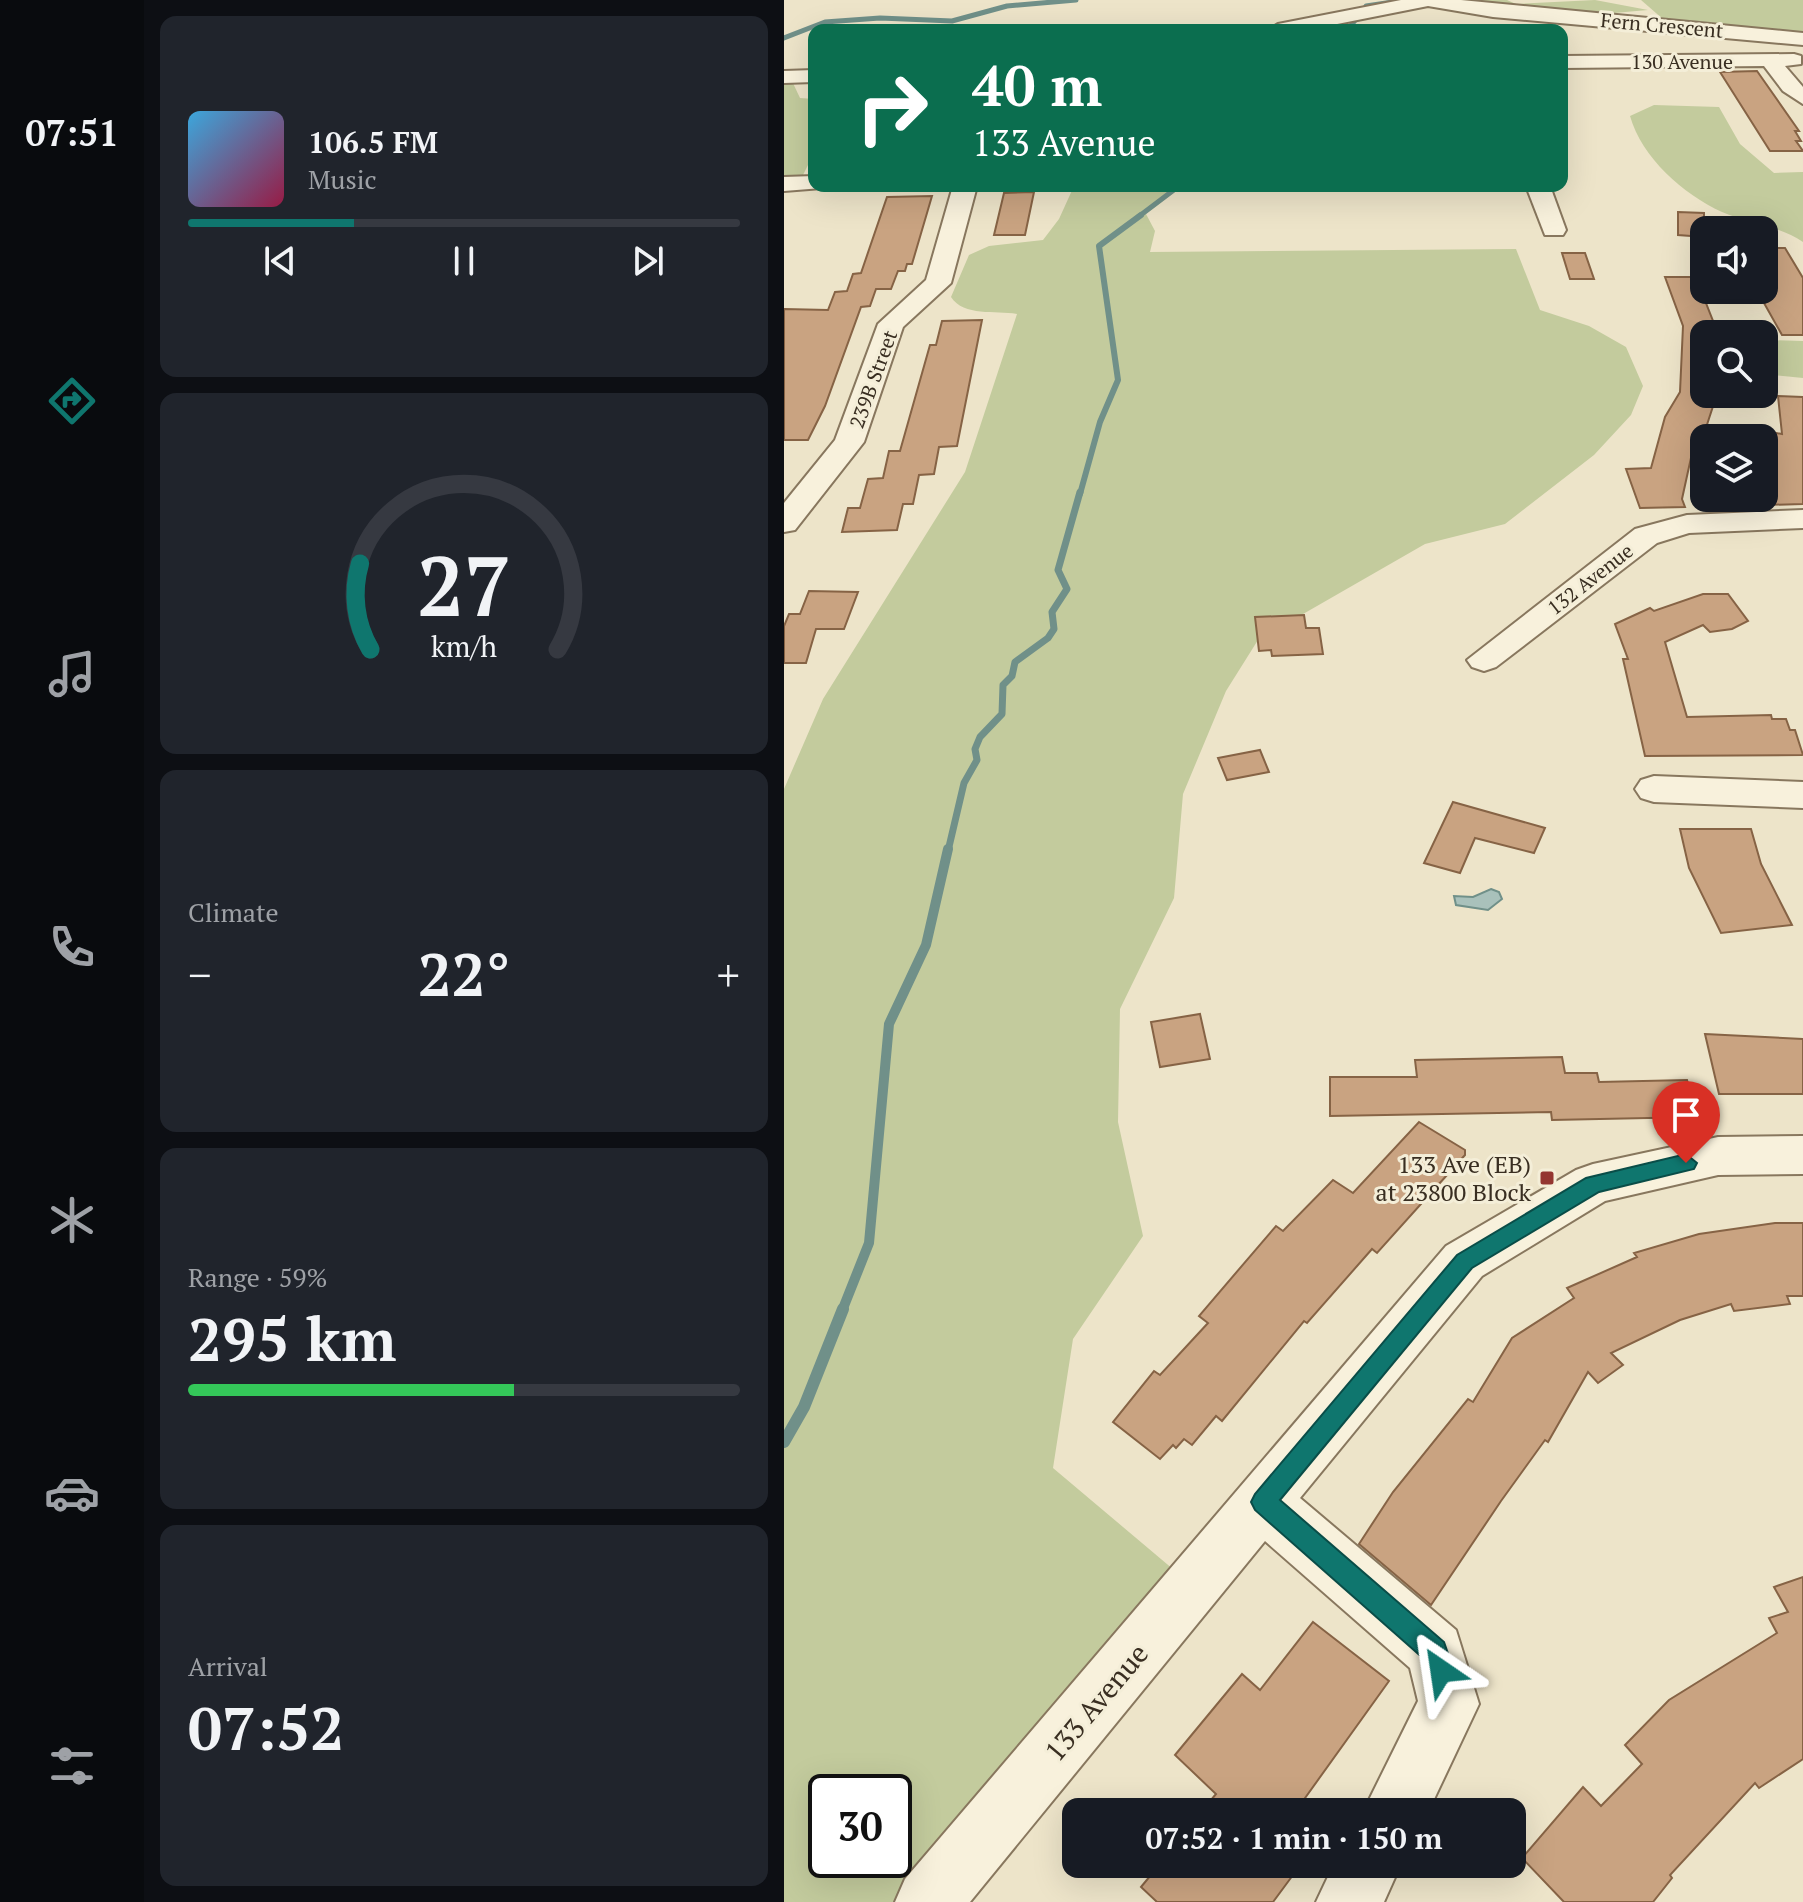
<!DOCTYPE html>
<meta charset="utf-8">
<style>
:root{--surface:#171b24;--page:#20242c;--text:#f1f3f6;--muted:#9ea1a6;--line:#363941;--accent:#0f766e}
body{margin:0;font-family:"PT Serif",serif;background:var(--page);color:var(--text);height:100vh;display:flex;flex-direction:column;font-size:30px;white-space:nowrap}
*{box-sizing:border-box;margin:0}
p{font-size:26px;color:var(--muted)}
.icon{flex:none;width:44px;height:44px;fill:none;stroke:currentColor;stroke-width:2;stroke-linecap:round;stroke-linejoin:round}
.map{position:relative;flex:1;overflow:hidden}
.side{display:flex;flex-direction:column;gap:16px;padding:16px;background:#0d0f14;width:640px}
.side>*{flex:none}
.top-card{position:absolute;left:24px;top:24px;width:760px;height:168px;border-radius:16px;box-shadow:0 8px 32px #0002;background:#0b6e4f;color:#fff;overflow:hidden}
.buttons{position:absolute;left:906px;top:216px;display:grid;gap:16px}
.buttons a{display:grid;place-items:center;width:88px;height:88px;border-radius:16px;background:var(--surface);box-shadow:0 8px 32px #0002;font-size:40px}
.speed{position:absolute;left:24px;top:1774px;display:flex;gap:16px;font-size:40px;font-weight:700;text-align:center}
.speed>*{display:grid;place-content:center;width:104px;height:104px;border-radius:50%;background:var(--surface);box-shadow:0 8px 32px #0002;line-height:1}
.speed .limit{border:4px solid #111;border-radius:12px;background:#fff;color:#111}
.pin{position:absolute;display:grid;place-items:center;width:68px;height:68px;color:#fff;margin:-82px -34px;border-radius:50% 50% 50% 0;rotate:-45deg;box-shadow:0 0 8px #0007}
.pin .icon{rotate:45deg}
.me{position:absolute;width:88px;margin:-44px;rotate:328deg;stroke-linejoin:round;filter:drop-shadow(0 0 6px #0008)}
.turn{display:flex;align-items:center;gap:28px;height:168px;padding:0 32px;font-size:36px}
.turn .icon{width:104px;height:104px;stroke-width:2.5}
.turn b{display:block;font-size:56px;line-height:68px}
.big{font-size:60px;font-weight:800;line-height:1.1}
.side .tile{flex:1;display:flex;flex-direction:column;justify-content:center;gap:12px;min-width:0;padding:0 28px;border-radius:16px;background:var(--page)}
.side .dial{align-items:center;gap:0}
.dial svg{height:208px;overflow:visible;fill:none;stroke:var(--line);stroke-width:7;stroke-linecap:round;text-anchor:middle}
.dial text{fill:var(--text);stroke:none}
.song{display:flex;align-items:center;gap:24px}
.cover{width:96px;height:96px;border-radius:12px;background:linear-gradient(135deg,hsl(200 70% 55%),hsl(340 70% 35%))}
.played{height:8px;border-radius:4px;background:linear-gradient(90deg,var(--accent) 30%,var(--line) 30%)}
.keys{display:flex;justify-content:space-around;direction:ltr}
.heat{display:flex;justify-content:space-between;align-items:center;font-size:44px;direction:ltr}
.charge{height:12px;border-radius:6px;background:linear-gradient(90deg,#34c759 59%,var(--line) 0)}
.trip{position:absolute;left:278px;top:1798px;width:464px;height:80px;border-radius:16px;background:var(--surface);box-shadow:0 8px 32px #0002;font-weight:800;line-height:80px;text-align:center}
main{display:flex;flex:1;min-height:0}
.menu{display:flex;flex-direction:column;width:144px;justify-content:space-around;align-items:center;background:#090b0e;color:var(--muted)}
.menu .icon{width:56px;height:56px}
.menu .selected{color:var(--accent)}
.menu b{font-size:36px;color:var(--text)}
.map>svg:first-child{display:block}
.green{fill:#c3cb9d;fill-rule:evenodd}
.water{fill:#a9c1bb;stroke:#709089;stroke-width:2}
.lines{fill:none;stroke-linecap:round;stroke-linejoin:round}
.stream-far4{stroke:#709089;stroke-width:5}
.stream-far3{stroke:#709089;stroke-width:6}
.stream-far2{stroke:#709089;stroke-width:7}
.stream-far1{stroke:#709089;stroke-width:10}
.stream{stroke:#709089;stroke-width:12}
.building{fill:#c9a381;stroke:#866345;stroke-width:2}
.minor-casing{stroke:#88775e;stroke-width:4}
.minor{fill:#f8f1dc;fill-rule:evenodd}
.route{fill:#0f766e;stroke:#0a4d48;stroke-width:2}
.poi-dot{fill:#943631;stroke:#f4eed8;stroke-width:3}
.labels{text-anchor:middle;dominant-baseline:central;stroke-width:6;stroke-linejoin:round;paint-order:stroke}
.far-street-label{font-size:20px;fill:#392e21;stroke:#f4eed8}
.poi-label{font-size:24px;fill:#392e21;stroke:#f4eed8;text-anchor:end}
.near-street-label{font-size:28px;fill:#392e21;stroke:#f4eed8}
</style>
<main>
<nav class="menu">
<b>07:51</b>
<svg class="icon selected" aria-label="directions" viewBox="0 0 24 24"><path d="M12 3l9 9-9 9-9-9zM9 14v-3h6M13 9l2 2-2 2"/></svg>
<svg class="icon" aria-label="music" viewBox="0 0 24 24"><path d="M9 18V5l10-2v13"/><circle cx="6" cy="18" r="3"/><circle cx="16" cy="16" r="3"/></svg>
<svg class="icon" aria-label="phone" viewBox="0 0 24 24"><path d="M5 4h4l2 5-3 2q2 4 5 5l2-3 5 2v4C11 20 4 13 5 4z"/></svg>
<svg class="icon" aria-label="climate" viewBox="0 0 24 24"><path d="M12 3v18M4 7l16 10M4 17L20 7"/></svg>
<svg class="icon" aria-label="car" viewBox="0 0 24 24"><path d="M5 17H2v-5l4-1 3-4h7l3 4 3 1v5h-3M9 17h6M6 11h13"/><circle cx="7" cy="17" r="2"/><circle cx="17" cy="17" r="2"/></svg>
<svg class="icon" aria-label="filters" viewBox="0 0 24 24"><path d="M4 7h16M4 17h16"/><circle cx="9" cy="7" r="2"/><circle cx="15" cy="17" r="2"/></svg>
</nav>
<section class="side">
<div class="tile">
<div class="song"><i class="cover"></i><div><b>106.5 FM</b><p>Music</p></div></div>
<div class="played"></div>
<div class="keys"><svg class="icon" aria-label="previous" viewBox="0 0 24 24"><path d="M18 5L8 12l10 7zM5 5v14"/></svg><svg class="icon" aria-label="pause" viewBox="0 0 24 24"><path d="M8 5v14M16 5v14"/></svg><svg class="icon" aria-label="next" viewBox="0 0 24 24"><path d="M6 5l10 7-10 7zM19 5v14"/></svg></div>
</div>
<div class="tile dial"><svg viewBox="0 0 100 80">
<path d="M14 69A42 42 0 1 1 86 69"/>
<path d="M14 69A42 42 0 0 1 10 36" stroke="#0f766e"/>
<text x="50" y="56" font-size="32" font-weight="700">27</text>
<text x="50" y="72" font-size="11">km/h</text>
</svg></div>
<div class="tile"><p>Climate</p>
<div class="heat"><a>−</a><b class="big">22°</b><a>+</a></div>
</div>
<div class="tile"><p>Range · 59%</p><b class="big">295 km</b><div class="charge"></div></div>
<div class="tile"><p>Arrival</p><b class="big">07:52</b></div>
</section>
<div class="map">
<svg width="1019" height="1902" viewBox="0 0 1019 1902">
<rect width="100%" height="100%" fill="#ede4c9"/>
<g class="green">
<polygon points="658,0 723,0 732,4 811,0 864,10 807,15"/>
<polygon points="857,0 1019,0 1019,36 880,20"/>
<polygon points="8,81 16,98 30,99 30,161 26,161 18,177 0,177 0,82"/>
<path d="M870 105 935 107 956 144 990 173 1019 172V242C995 226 964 223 938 212 899 194 858 158 846 116Z"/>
<path d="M290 186H399L362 214 371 231 366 252 732 249 756 310 805 326 842 347 859 386 847 415 810 455 721 524 641 544 474 640 442 691 399 794 390 898 336 1009 334 1122 359 1236 289 1339 269 1468 409 1586 144 1902H0V789L39 699 181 472 233 314C211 310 180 317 167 297L185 255 205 246 259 240 275 219ZM42 1792H110V1860H42Z"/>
<polygon points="980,340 1019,341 1019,378 980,374"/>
</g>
<polygon class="water" points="707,889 715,892 718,899 704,910 672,905 670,896 689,897"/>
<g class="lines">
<g class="stream-far4">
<polyline points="580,10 582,6 622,0"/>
<polyline points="563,30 574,17"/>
<polyline points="0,38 41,22 96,18 168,21 223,6 292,0"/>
<polyline points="354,217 395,186"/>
</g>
<polyline class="stream-far3" points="296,494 316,422 334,380 315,246 357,215"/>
<polyline class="stream-far2" points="164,851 180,783 193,760 191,749 196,737 218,714 219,685 228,676 231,662 264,638 270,629 268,612 283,589 274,570 296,492"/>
<polyline class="stream-far1" points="58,1311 85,1243 105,1024 142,945 164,849"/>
<polyline class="stream" points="0,1442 20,1407 59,1309"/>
</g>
<g class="building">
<polygon points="973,71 1015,131 1011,131 1017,141 1012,141 1019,151 986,151 936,72"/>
<polygon points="250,192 241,235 210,235 220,193"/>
<polygon points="148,196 128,264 123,264 121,271 114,271 107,289 92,289 86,306 77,307 41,406 24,440 0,440 0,309 44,310 51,292 63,291 69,274 77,273 103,197"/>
<polygon points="894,212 920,213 920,237 894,235"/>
<polygon points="980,248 1001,248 1019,278 1019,335 998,335 980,303"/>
<polygon points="778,253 801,253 810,279 786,279"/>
<polygon points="881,277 911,277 913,282 920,283 920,298 933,331 920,331 920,394 933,394 916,446 910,444 898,499 901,507 856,508 842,469 867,468 881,417 896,392 899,326"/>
<polygon points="198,320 173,446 155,447 150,474 135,475 129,504 119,504 113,530 58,532 64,508 76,508 84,479 99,478 105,451 116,451 146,345 152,345 158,321"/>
<polygon points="994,396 1019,397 1019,504 980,505 980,463 993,463 992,433 998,434"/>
<polygon points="25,591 74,592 60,629 32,629 22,663 0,663 0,626 5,614 16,614"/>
<polygon points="919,594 944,594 964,621 948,629 926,632 919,625 881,642 903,717 987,715 988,719 1002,719 1006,730 1011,730 1019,755 861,756 839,659 844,659 831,624 866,608 870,611"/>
<polygon points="520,615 522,628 535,628 539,654 488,656 487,650 475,651 471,617"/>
<polygon points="476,750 485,772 443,780 434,758"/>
<polygon points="669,802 761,828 750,853 691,838 676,873 640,863"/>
<polygon points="896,829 967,829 977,864 1008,925 937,933 905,868"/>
<polygon points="416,1014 426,1059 376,1067 367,1022"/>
<polygon points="921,1034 1019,1039 1019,1094 935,1094"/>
<polygon points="778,1057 781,1073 813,1073 815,1082 903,1080 912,1117 768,1120 767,1112 546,1116 546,1077 633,1077 631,1060"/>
<polygon points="635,1122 681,1150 681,1155 593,1253 588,1249 523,1323 520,1321 438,1421 432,1416 408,1445 400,1439 392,1448 389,1445 376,1459 329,1422 370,1371 376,1375 424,1323 415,1316 492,1226 499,1231 549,1180 569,1193"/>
<polygon points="991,1223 1019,1223 1019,1296 1003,1296 1006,1304 950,1311 947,1304 896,1320 827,1353 839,1365 814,1383 804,1372 764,1442 761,1440 717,1501 647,1605 575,1544 609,1492 684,1399 689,1402 728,1338 790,1298 783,1288 853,1257 850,1253 915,1234"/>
<polygon points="1019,1577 1019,1759 975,1788 971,1783 886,1875 888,1878 869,1902 780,1902 738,1858 799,1787 817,1806 858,1764 841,1745 885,1700 993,1633 985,1618 1004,1612 990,1587"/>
<polygon points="529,1622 605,1681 511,1812 417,1812 432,1794 391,1755 458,1674 476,1690"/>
<polygon points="376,1864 497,1864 509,1875 489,1902 373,1902 357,1887"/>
</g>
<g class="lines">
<defs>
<g id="minor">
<polygon points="617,0 677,0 1019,33 1019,45 709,17 644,6 523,30 484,30 494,24"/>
<polygon points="1010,54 1017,56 1017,64 1001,66 1019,87 1019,104 999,91 980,66 778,68 778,56"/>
<polygon points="30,70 30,82 0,83 0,71"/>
<polygon points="30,176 30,186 38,188 0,191 0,177"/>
<polygon points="169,186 193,186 167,283 119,327 80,442 11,530 0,532 0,503 51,440 94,324 142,280"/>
<polygon points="742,186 766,186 782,230 779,235 761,235"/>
<polygon points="1019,510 1019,528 905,533 873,543 712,667 700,671 688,667 683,660 851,529 903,515"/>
<polygon points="870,776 1019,782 1019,808 870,802 857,798 851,789 857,780"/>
<polygon points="1019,1136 1019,1174 934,1175 821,1201 698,1276 516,1498 672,1630 695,1704 644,1812 579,1812 634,1701 626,1668 481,1541 186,1902 111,1902 121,1879 662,1246 792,1170 809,1164 934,1137"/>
<polygon points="550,1864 617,1864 600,1902 532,1902"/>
</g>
</defs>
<use href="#minor" class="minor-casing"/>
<use href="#minor" class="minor"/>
</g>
<polygon class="route" points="902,1154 913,1163 910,1169 815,1192 688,1268 496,1500 660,1642 670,1671 666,1680 657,1684 647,1680 640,1659 471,1510 467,1502 471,1494 673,1255 802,1178"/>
<rect class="poi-dot" x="755" y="1170" width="16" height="16" rx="4"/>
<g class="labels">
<g class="far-street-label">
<text transform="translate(878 25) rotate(5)">Fern Crescent</text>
<text x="898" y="61">130 Avenue</text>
<text transform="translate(89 379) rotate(-70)">239B Street</text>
<text transform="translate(806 579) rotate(-38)">132 Avenue</text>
</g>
<g class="poi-label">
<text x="747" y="1164">133 Ave (EB)<tspan x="747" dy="28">at 23800 Block</tspan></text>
</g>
<g class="near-street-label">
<text transform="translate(312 1702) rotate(-50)">133 Avenue</text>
</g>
</g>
</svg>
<div class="buttons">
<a><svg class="icon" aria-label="sound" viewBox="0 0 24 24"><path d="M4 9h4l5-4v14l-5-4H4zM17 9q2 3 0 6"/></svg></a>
<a><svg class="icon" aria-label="search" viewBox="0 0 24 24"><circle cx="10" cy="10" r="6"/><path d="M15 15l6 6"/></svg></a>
<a><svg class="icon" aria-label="layers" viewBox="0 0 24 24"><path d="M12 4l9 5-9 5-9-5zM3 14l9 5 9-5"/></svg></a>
</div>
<div class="speed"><div class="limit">30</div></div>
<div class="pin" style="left:902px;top:1163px;background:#d93025"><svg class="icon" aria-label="arrive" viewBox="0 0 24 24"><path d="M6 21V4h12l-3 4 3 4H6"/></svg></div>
<svg class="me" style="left:657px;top:1671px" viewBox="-20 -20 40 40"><path d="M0-17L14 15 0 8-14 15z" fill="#0f766e" stroke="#fff" stroke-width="4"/></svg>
<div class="trip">07:52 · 1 min · 150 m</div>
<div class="top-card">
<div class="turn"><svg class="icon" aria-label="right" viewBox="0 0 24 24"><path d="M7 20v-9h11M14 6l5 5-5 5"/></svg><div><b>40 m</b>133 Avenue</div></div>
</div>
</div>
</main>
